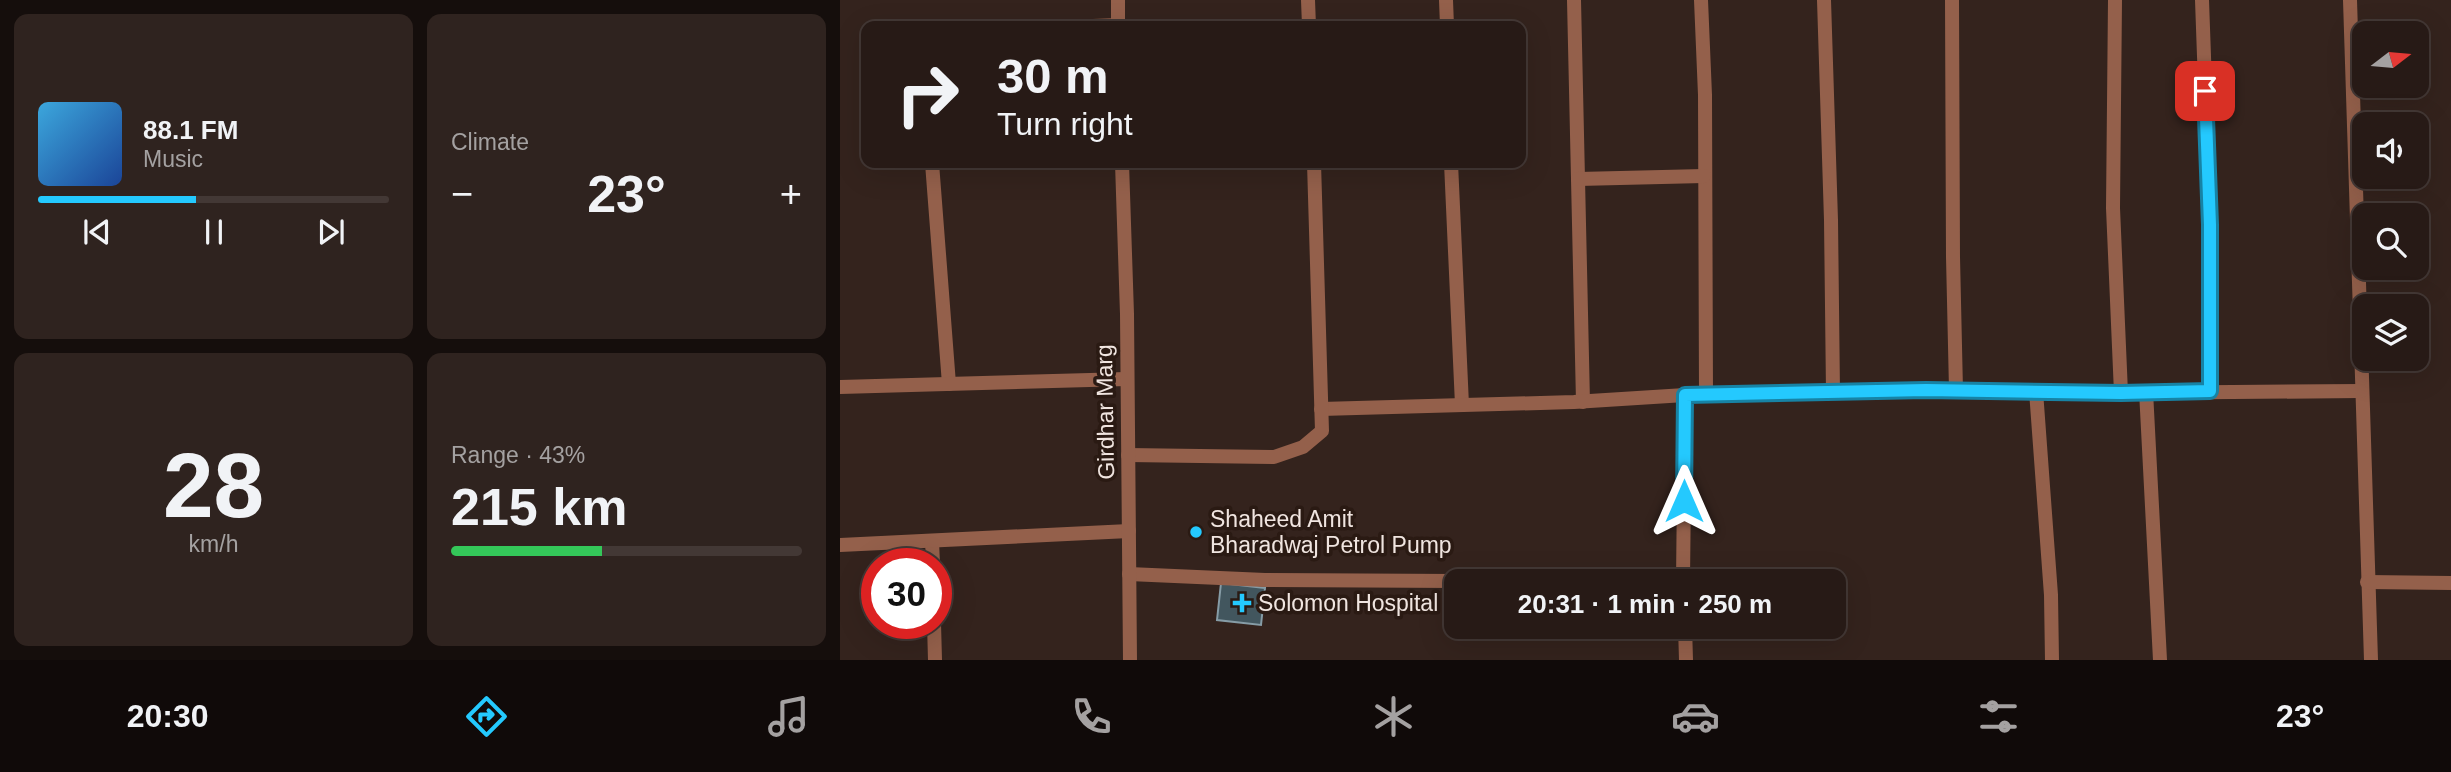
<!DOCTYPE html>
<meta charset="utf-8">
<style>
:root{--surface:#271a16;--page:#2f231f;--text:#f1f3f6;--muted:#a4a1a1;--line:#433835;--accent:#24c9fe}
body{margin:0;font-family:Helvetica,sans-serif;background:var(--page);color:var(--text);height:100vh;display:flex;flex-direction:column;font-size:26px;white-space:nowrap}
*{box-sizing:border-box;margin:0}
p{font-size:23px;color:var(--muted)}
.icon{flex:none;width:38px;height:38px;fill:none;stroke:currentColor;stroke-width:2;stroke-linecap:round;stroke-linejoin:round}
.map{position:relative;flex:1;overflow:hidden}
.details{display:flex;flex-direction:column;gap:14px;padding:14px;background:#150e0c;width:840px}
.details>*{flex:none}
.top-card{position:absolute;left:21px;top:21px;width:665px;height:147px;border-radius:14px;box-shadow:0 7px 28px #0002,0 0 0 2px var(--line);background:#271a16;color:var(--text);overflow:hidden}
.needle{width:46px;rotate:74deg}
.controls{position:absolute;left:1512px;top:21px;display:grid;gap:14px}
.controls a{display:grid;place-items:center;width:77px;height:77px;border-radius:14px;background:var(--surface);box-shadow:0 7px 28px #0002,0 0 0 2px var(--line);font-size:35px}
.speed{position:absolute;left:21px;top:548px;display:flex;gap:14px;font-size:35px;font-weight:700;text-align:center}
.speed>*{display:grid;place-content:center;width:91px;height:91px;border-radius:50%;background:var(--surface);box-shadow:0 7px 28px #0002,0 0 0 2px var(--line);line-height:1}
.speed .limit{border:10px solid #d22;background:#fff;color:#111}
.pin{position:absolute;display:grid;place-items:center;width:60px;height:60px;color:#fff;margin:-30px;border-radius:14px;box-shadow:0 4px 10px #0006}
.me{position:absolute;width:77px;margin:-38px;rotate:0deg;stroke-linejoin:round;filter:drop-shadow(0 0 5px #0008)}
.turn{display:flex;align-items:center;gap:24px;height:147px;padding:0 21px;font-size:32px}
.turn .icon{width:91px;height:91px;stroke-width:2.5}
.turn b{display:block;font-size:49px;line-height:60px}
.big{font-size:52px;font-weight:700;line-height:1.1}
.details .card{flex:1;display:flex;flex-direction:column;justify-content:center;gap:10px;min-width:0;padding:0 24px;border-radius:14px;background:var(--page)}
.details .dial{align-items:center;gap:0}
.dial b{font-size:91px;line-height:1}
.song{display:flex;align-items:center;gap:21px}
.cover{width:84px;height:84px;border-radius:10px;background:linear-gradient(135deg,hsl(200 70% 55%),hsl(220 70% 35%))}
.played{height:7px;border-radius:4px;background:linear-gradient(90deg,var(--accent) 45%,var(--line) 45%)}
.keys{display:flex;justify-content:space-around;direction:ltr}
.heat{display:flex;justify-content:space-between;align-items:center;font-size:38px;direction:ltr}
.charge{height:10px;border-radius:5px;background:linear-gradient(90deg,#34c759 43%,var(--line) 0)}
.details .tiles{flex:1;display:grid;gap:14px;grid-template-columns:repeat(2,1fr)}
.trip{position:absolute;left:604px;top:569px;width:402px;height:70px;border-radius:14px;background:var(--surface);box-shadow:0 7px 28px #0002,0 0 0 2px var(--line);font-weight:700;line-height:70px;text-align:center}
.tabs{display:flex;height:112px;justify-content:space-around;align-items:center;background:#100a09;color:var(--muted)}
.tabs .icon{width:49px;height:49px}
.tabs .on{color:var(--accent)}
.tabs b{font-size:32px;color:var(--text)}
main{display:flex;flex:1;min-height:0}
.map>svg:first-child{display:block}
.building{fill:#42565e;stroke:#869ca6;stroke-width:2}
.lines{fill:none;stroke-linecap:round;stroke-linejoin:round}
.minor{stroke:#94604b;stroke-width:14}
.tertiary{stroke:#94604b;stroke-width:14}
.route-casing{stroke:#1783a5;stroke-width:18}
.route{stroke:#24c9fe;stroke-width:12}
.poi-dot{fill:#24c9fe;stroke:#2a1a13;stroke-width:2.5}
.labels{text-anchor:middle;dominant-baseline:central;stroke-width:7;stroke-linejoin:round;paint-order:stroke}
.street-label{font-size:23px;fill:#f0e5e0;stroke:#2a1a13}
.poi-label{font-size:23px;fill:#f0e5e0;stroke:#2a1a13;text-anchor:start}
</style>
<main>
<section class="details">
<div class="tiles">
<div class="card">
<div class="song"><i class="cover"></i><div><b>88.1 FM</b><p>Music</p></div></div>
<div class="played"></div>
<div class="keys"><svg class="icon" aria-label="previous" viewBox="0 0 24 24"><path d="M18 5L8 12l10 7zM5 5v14"/></svg><svg class="icon" aria-label="pause" viewBox="0 0 24 24"><path d="M8 5v14M16 5v14"/></svg><svg class="icon" aria-label="next" viewBox="0 0 24 24"><path d="M6 5l10 7-10 7zM19 5v14"/></svg></div>
</div>
<div class="card"><p>Climate</p>
<div class="heat"><a>−</a><b class="big">23°</b><a>+</a></div>
</div>
<div class="card dial"><b>28</b><p>km/h</p></div>
<div class="card"><p>Range · 43%</p><b class="big">215 km</b><div class="charge"></div></div>
</div>
</section>
<div class="map">
<svg width="1611" height="660" viewBox="0 0 1611 660">
<rect width="100%" height="100%" fill="#34231d"/>
<polygon class="building" points="381,583 425,588 421,625 377,620"/>
<g class="lines">
<g class="minor">
<polyline points="468,0 469,26"/>
<polyline points="606,0 607,26"/>
<polyline points="734,0 743,402"/>
<polyline points="861,0 865,95 866,395"/>
<polyline points="984,0 991,220 993,392"/>
<polyline points="1112,0 1113,257 1116,390"/>
<polyline points="1275,0 1273,208 1281,393"/>
<polyline points="1362,0 1370,225 1370,391"/>
<polyline points="1510,0 1531,660"/>
<polyline points="253,26 278,25"/>
<polyline points="92,163 109,384"/>
<polyline points="611,163 622,405"/>
<polyline points="738,179 864,176"/>
<polyline points="0,387 287,379"/>
<polyline points="1196,391 1211,595 1212,660"/>
<polyline points="1306,391 1320,660"/>
<polyline points="481,409 734,402 845,395 1086,390 1281,393 1521,391"/>
<polyline points="288,455 434,457 463,447 482,431 474,163"/>
<polyline points="92,541 93,564"/>
<polyline points="0,545 289,531"/>
<polyline points="289,574 425,580 617,581"/>
<polyline points="741,581 843,581"/>
<polyline points="843,581 845,395"/>
<polyline points="1527,582 1611,583"/>
<polyline points="94,623 95,660"/>
<polyline points="845,626 846,660"/>
</g>
<g class="tertiary">
<polyline points="278,0 278,26"/>
<polyline points="282,163 287,314 290,660"/>
</g>
</g>
<g class="lines">
<defs>
<polyline id="route" points="844,501 845,395 1086,390 1281,393 1370,391 1370,225 1365,91"/>
</defs>
<use href="#route" class="route-casing"/>
<use href="#route" class="route"/>
</g>
<g class="poi-dot">
<circle cx="356" cy="532" r="7"/>
<path d="M398.5 592.5h7v7h7v7h-7v7h-7v-7h-7v-7h7z"/>
</g>
<g class="labels">
<g class="street-label">
<text transform="translate(265 412) rotate(-91)">Girdhar Marg</text>
</g>
<g class="poi-label">
<text x="370" y="519">Shaheed Amit<tspan x="370" dy="26">Bharadwaj Petrol Pump</tspan></text>
<text x="418" y="603">Solomon Hospital</text>
</g>
</g>
</svg>
<div class="controls">
<a><svg class="needle" viewBox="-14 -14 28 28"><path d="M0-13l5 13h-10z" fill="#e53935"/><path d="M0 13l5-13h-10z" fill="#a4a1a1"/></svg></a>
<a><svg class="icon" aria-label="sound" viewBox="0 0 24 24"><path d="M4 9h4l5-4v14l-5-4H4zM17 9q2 3 0 6"/></svg></a>
<a><svg class="icon" aria-label="search" viewBox="0 0 24 24"><circle cx="10" cy="10" r="6"/><path d="M15 15l6 6"/></svg></a>
<a><svg class="icon" aria-label="layers" viewBox="0 0 24 24"><path d="M12 4l9 5-9 5-9-5zM3 14l9 5 9-5"/></svg></a>
</div>
<div class="speed"><div class="limit">30</div></div>
<div class="pin" style="left:1365px;top:91px;background:#d93025"><svg class="icon" aria-label="arrive" viewBox="0 0 24 24"><path d="M6 21V4h12l-3 4 3 4H6"/></svg></div>
<svg class="me" style="left:844px;top:501px" viewBox="-20 -20 40 40"><path d="M0-17L14 15 0 8-14 15z" fill="#24c9fe" stroke="#fff" stroke-width="4"/></svg>
<div class="trip">20:31 · 1 min · 250 m</div>
<div class="top-card">
<div class="turn"><svg class="icon" aria-label="right" viewBox="0 0 24 24"><path d="M7 20v-9h11M14 6l5 5-5 5"/></svg><div><b>30 m</b>Turn right</div></div>
</div>
</div>
</main>
<nav class="tabs">
<b>20:30</b>
<svg class="icon on" aria-label="directions" viewBox="0 0 24 24"><path d="M12 3l9 9-9 9-9-9zM9 14v-3h6M13 9l2 2-2 2"/></svg>
<svg class="icon" aria-label="music" viewBox="0 0 24 24"><path d="M9 18V5l10-2v13"/><circle cx="6" cy="18" r="3"/><circle cx="16" cy="16" r="3"/></svg>
<svg class="icon" aria-label="phone" viewBox="0 0 24 24"><path d="M5 4h4l2 5-3 2q2 4 5 5l2-3 5 2v4C11 20 4 13 5 4z"/></svg>
<svg class="icon" aria-label="climate" viewBox="0 0 24 24"><path d="M12 3v18M4 7l16 10M4 17L20 7"/></svg>
<svg class="icon" aria-label="car" viewBox="0 0 24 24"><path d="M5 17H2v-5l4-1 3-4h7l3 4 3 1v5h-3M9 17h6M6 11h13"/><circle cx="7" cy="17" r="2"/><circle cx="17" cy="17" r="2"/></svg>
<svg class="icon" aria-label="filters" viewBox="0 0 24 24"><path d="M4 7h16M4 17h16"/><circle cx="9" cy="7" r="2"/><circle cx="15" cy="17" r="2"/></svg>
<b>23°</b>
</nav>
